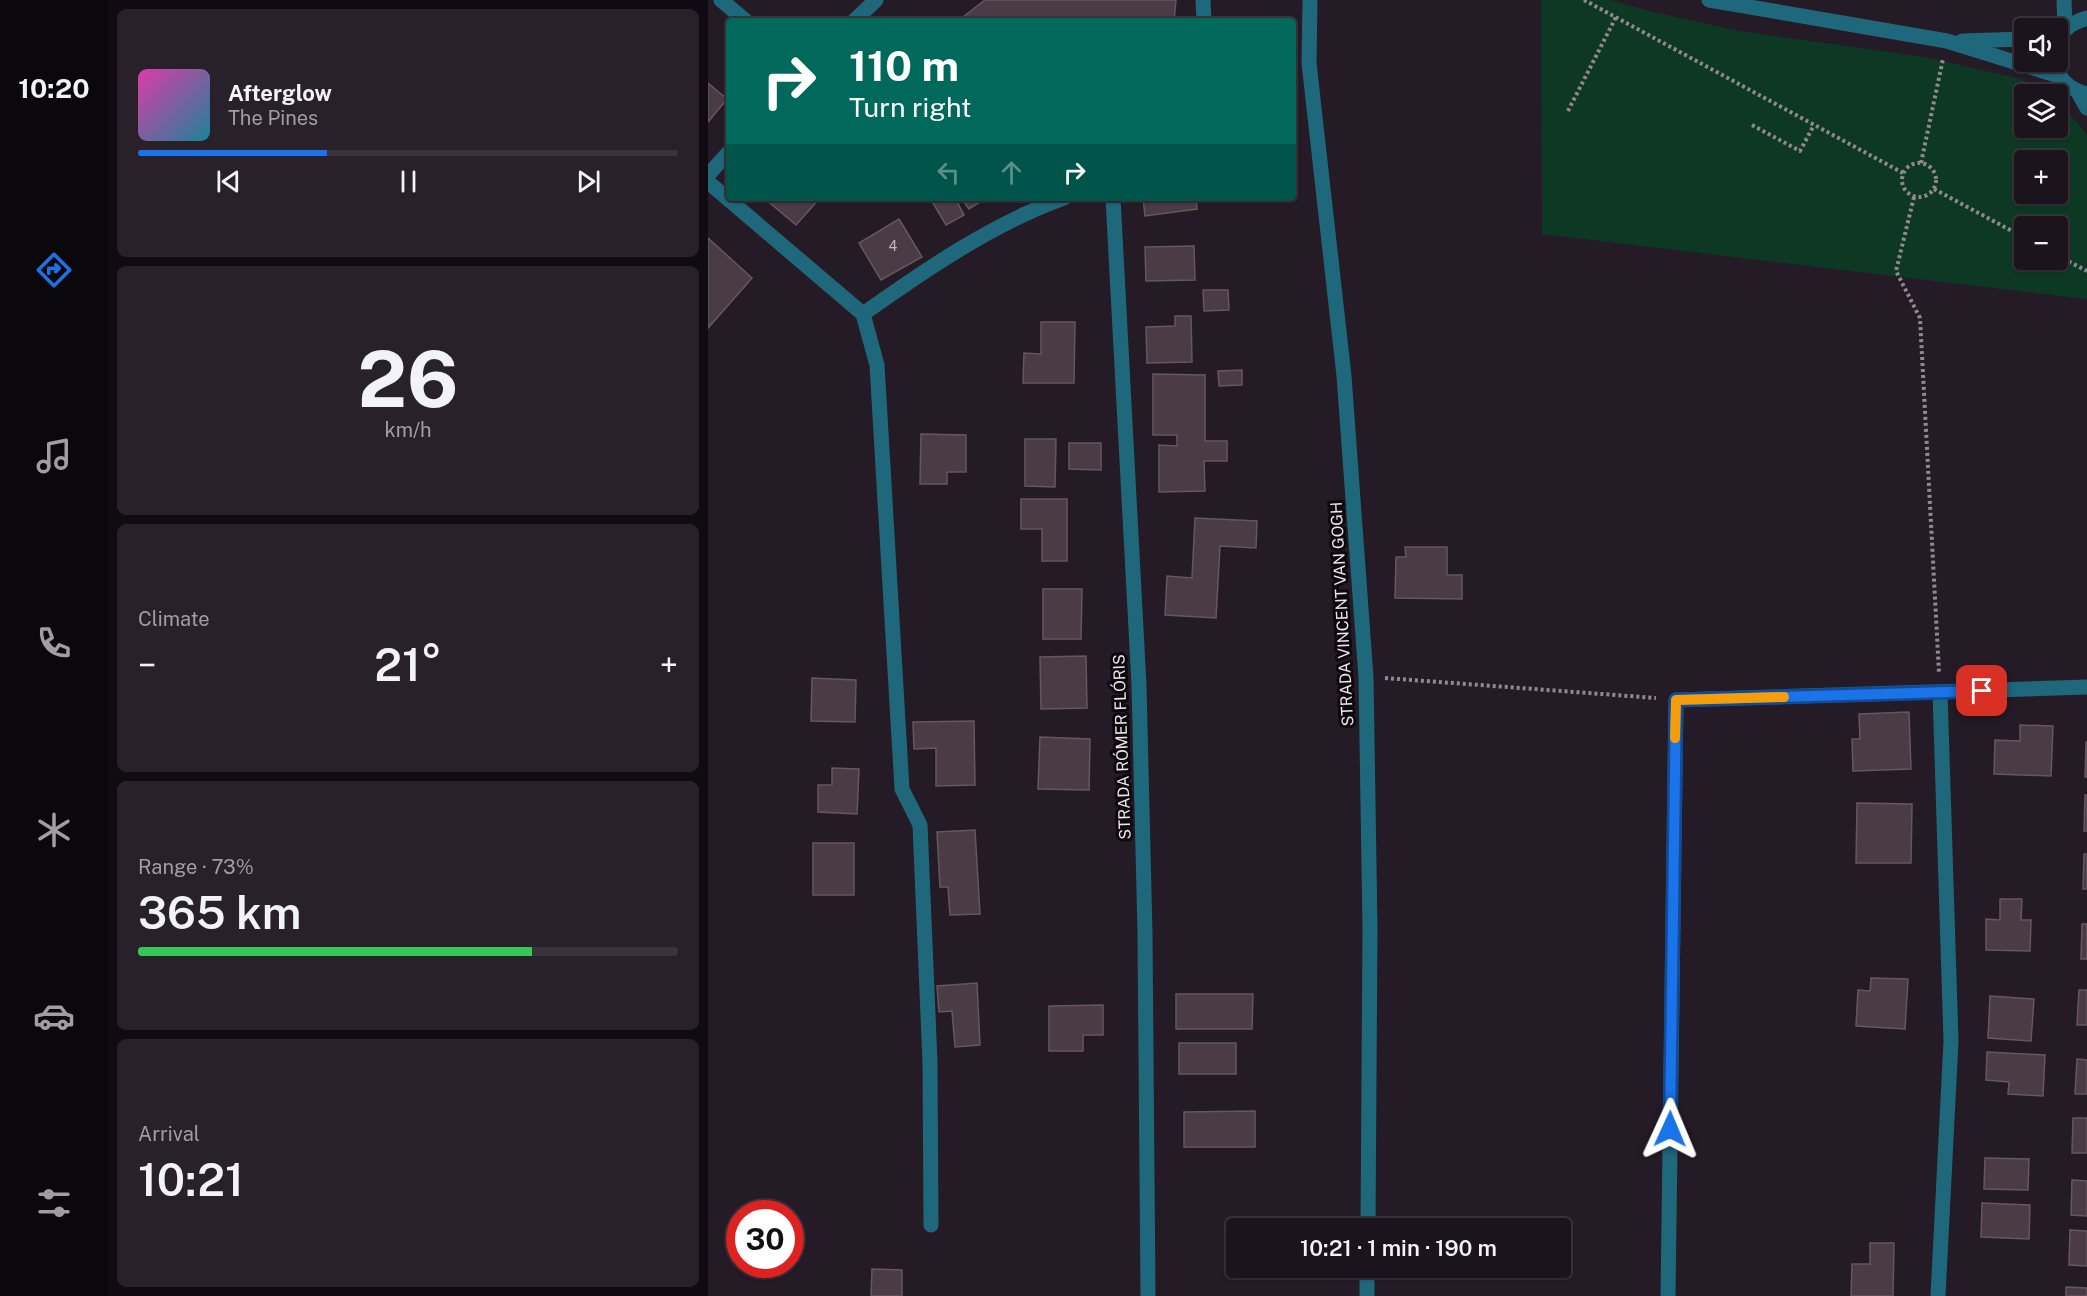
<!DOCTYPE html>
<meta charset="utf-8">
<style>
:root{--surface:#1c141d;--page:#29212a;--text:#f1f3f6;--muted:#a09ea4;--line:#3a333b;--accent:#1a73e8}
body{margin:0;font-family:"Public Sans",sans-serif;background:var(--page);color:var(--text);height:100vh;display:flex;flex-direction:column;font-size:22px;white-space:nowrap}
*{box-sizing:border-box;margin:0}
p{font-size:20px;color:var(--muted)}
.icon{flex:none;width:33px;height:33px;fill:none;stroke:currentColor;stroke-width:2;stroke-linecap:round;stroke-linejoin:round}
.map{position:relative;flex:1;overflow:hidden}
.sheet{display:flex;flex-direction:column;gap:9px;padding:9px;background:#0f0b10;width:600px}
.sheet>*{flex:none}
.banner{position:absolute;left:18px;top:18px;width:570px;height:183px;border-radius:6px;box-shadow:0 2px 4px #0004,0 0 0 2px var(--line);background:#00695c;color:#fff;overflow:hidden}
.fabs{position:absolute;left:1306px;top:18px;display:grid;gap:12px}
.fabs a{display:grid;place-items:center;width:54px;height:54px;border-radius:6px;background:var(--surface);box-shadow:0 2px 4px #0004,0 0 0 2px var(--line);font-size:30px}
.speed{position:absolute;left:18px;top:1200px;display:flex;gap:12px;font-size:30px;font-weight:700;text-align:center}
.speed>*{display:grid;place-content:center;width:78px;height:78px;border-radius:50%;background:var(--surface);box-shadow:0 2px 4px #0004,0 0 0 2px var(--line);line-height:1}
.speed .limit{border:9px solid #d22;background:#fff;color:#111}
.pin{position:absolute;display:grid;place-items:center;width:51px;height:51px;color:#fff;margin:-26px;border-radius:12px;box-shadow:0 3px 9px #0006}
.me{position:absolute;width:66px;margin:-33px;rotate:1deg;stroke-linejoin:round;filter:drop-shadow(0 0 4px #0008)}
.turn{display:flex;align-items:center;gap:21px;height:126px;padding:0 24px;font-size:27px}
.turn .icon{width:78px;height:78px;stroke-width:2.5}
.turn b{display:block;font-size:42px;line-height:51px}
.lanes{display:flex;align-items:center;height:57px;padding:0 24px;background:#0003;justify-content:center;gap:30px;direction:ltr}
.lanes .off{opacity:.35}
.big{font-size:45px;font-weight:600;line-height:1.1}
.sheet .widget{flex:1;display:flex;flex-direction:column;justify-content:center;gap:9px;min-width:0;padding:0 21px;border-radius:9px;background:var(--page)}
.sheet .dial{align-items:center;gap:0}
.dial b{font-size:78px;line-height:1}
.song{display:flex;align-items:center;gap:18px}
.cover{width:72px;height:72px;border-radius:9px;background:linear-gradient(135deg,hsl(320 70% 55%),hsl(190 70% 35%))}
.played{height:6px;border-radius:3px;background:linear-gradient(90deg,var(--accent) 35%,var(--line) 35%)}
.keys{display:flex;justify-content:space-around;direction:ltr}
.heat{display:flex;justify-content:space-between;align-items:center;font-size:33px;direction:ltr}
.charge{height:9px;border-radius:4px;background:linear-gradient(90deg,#34c759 73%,var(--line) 0)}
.trip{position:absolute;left:518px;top:1218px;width:345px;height:60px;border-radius:6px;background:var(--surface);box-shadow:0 2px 4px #0004,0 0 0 2px var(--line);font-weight:600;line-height:60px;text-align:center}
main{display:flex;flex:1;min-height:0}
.dock{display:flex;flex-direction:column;width:108px;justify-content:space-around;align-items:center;background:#0b080c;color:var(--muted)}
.dock .icon{width:42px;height:42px}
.dock .on{color:var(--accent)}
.dock b{font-size:27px;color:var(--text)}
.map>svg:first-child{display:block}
.green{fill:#0d3824;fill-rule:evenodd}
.building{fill:#4b3b44;stroke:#66565f;stroke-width:1.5}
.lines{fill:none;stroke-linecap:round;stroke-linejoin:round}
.path{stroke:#918992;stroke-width:4;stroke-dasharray:3 3;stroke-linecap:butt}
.minor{stroke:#1f687c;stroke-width:15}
.route-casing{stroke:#114b97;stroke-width:15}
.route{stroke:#1a73e8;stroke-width:10}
.slow{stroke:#f59e0b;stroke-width:10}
.labels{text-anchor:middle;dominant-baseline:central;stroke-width:6;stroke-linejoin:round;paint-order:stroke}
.number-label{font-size:14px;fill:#c4bac2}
.street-label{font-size:16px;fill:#ece5ec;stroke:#0c080c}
</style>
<main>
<nav class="dock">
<b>10:20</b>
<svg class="icon on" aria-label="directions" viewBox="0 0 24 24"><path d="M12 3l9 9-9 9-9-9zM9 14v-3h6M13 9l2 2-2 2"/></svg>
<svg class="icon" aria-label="music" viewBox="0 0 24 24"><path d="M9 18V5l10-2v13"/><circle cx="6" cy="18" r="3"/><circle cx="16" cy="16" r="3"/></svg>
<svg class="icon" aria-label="phone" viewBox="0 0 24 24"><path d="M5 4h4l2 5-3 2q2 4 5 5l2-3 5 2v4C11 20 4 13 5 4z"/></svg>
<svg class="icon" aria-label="climate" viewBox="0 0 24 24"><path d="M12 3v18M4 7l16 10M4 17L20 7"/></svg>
<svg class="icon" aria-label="car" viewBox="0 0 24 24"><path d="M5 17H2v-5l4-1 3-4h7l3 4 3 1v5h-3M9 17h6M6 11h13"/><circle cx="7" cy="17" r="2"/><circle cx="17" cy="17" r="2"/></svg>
<svg class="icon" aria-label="filters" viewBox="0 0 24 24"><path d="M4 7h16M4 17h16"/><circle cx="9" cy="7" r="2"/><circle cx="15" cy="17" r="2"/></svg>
</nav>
<section class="sheet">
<div class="widget">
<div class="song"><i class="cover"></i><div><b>Afterglow</b><p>The Pines</p></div></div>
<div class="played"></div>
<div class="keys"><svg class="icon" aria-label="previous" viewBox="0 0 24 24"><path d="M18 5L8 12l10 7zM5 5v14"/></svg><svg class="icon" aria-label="pause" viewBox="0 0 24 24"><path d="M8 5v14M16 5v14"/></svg><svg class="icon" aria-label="next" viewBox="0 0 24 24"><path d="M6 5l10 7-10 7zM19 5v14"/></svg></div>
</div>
<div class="widget dial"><b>26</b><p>km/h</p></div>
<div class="widget"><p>Climate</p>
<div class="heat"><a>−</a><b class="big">21°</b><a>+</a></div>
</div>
<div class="widget"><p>Range · 73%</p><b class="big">365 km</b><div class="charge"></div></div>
<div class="widget"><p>Arrival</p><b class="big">10:21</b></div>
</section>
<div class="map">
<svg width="1379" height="1296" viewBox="0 0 1379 1296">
<rect width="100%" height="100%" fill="#251b27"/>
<path class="green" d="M833 0H903L941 11 1031 31 1216 57 1313 79 1340 94H1317V128H1350V100L1379 135V299L834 234ZM1317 160H1350V194H1317ZM1317 226H1350V260H1317Z"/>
<g class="building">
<polygon points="277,0 468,0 466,21 250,21"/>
<polygon points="0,83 19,99 0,122"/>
<polygon points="56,198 112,198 88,225"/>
<polygon points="222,198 247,198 256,215 238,225"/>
<polygon points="253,198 278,198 261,209"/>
<polygon points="435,198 488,198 489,209 437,216"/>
<polygon points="191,219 214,257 173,280 151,243"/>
<polygon points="0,238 44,278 0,328"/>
<polygon points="486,246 487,280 438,281 437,247"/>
<polygon points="495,290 520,290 521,310 496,311"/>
<polygon points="467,316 483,316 484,362 439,363 438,327 467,326"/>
<polygon points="333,322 367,322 366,383 315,383 316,353 333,354"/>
<polygon points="534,370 534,385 511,386 510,371"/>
<polygon points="445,374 497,375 497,441 519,441 519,461 496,461 497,491 451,492 451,445 469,446 469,435 445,435"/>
<polygon points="213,434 258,435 258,472 239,472 239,484 212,484"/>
<polygon points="317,439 348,439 347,487 317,486"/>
<polygon points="361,443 393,443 393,470 361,469"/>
<polygon points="313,499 359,499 359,561 334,561 334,529 313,529"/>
<polygon points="487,518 549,521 548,548 512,546 508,618 457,615 459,576 484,578"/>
<polygon points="697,547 739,547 739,575 754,575 754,599 687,598 688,557 698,557"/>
<polygon points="335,589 374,589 373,639 335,639"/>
<polygon points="378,656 379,708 333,709 332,657"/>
<polygon points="104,678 148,680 147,722 103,721"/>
<polygon points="1201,712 1203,769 1145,771 1144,739 1152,739 1151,714"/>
<polygon points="266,721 267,785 228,786 228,748 206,749 205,722"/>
<polygon points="1312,725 1345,726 1343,776 1286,774 1287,740 1312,741"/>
<polygon points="332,737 382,739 381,790 330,789"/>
<polygon points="1378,742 1379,742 1379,777 1377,777"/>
<polygon points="124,768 151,769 149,814 110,812 110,785 124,785"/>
<polygon points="1377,795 1379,795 1379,831 1376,831"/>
<polygon points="1149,803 1204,804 1203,863 1148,863"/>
<polygon points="267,830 272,914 242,915 240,887 232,887 229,832"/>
<rect x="105" y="843" width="41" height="52"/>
<polygon points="1376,854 1379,854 1379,889 1375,889"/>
<polygon points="1292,899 1314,899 1313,920 1323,920 1322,951 1278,950 1278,919 1292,920"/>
<polygon points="1374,924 1379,924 1379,959 1373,959"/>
<polygon points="1163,978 1200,979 1197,1029 1148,1026 1150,990 1162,991"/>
<polygon points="269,983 272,1045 247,1047 244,1011 231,1012 229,986"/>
<polygon points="1371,990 1379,990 1379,1025 1369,1025"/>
<polygon points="468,994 545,994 544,1029 468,1029"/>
<polygon points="1282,996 1326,999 1323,1041 1280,1038"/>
<polygon points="395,1005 395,1035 375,1035 375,1051 341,1051 341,1006"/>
<rect x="471" y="1043" width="57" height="31"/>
<polygon points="1279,1052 1337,1055 1335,1096 1300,1094 1301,1082 1278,1080"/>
<polygon points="1369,1059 1379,1060 1379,1094 1367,1094"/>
<polygon points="547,1111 547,1147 476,1147 476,1112"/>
<polygon points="1365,1118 1379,1118 1379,1153 1364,1153"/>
<polygon points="1277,1158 1321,1159 1320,1190 1276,1189"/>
<polygon points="1364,1180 1379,1181 1379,1216 1363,1215"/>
<polygon points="1274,1203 1322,1205 1321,1239 1273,1237"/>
<polygon points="1362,1230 1379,1231 1379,1266 1361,1265"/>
<polygon points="1162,1243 1186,1243 1185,1296 1143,1296 1144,1264 1162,1264"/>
<polygon points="164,1269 194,1270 194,1296 163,1296"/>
<polygon points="1358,1287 1379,1288 1379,1296 1358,1296"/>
</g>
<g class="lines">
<g class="path">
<polyline points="876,0 1195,173"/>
<polyline points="860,111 908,17"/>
<polyline points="1044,125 1092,151 1106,125"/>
<circle cx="1211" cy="180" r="17"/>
<polyline points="1213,163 1235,59"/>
<polyline points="1226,189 1317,238"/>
<polyline points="1206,197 1188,271 1212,318 1231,673"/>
<polyline points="1350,256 1379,271"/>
<polyline points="677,678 948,698"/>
</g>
<g class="minor">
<polyline points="13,0 38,21"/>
<polyline points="495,0 496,21"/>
<polyline points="602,0 601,63 636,376 658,677 662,928 660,1228"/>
<polyline points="1001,0 1239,41 1351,76"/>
<polyline points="1356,0 1357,29"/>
<polyline points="146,21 168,0"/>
<path d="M1350 38C1358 27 1366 22 1379 18"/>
<polyline points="1254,41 1317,39"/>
<path d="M1346 62C1350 79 1362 90 1379 94"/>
<polyline points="1370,92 1379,108"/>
<polyline points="0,175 21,152"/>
<polyline points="0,182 155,314 169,365 194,789 212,825 222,1062 223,1225"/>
<polyline points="405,198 431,685 437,933 440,1296"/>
<path d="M155 314C217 270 284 224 356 198"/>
<polyline points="659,1296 659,1268"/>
<polyline points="960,1296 968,700 1379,687"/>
<polyline points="1230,1296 1243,1041 1232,692"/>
</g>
</g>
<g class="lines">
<defs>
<polyline id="route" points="962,1129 968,700 1274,691"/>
</defs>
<use href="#route" class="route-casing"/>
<use href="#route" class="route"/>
<polyline class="slow" points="967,738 968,700 1076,697"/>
</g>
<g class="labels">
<g class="number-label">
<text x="185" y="246">4</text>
</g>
<g class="street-label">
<text transform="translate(634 614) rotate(-93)">STRADA VINCENT VAN GOGH</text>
<text transform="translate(414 747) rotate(-92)">STRADA RÓMER FLÓRIS</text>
</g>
</g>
</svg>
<div class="fabs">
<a><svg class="icon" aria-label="sound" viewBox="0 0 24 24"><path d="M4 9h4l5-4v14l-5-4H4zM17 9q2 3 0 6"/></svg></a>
<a><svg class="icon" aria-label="layers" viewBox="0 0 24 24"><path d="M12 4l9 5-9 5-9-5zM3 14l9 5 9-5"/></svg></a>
<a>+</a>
<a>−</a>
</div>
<div class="speed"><div class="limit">30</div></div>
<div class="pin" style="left:1274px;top:691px;background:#d93025"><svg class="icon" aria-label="arrive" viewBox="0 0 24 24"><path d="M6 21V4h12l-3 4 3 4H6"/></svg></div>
<svg class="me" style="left:962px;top:1129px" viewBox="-20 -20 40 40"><path d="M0-17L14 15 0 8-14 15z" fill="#1a73e8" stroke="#fff" stroke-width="4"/></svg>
<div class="trip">10:21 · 1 min · 190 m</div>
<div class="banner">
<div class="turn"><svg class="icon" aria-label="right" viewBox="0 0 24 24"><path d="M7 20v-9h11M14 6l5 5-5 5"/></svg><div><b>110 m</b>Turn right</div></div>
<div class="lanes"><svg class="icon off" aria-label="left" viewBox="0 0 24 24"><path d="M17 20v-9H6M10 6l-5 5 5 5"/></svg><svg class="icon off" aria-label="ahead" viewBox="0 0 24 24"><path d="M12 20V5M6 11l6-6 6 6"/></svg><svg class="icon" aria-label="right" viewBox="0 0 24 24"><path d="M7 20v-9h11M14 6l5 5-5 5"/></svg></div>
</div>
</div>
</main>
